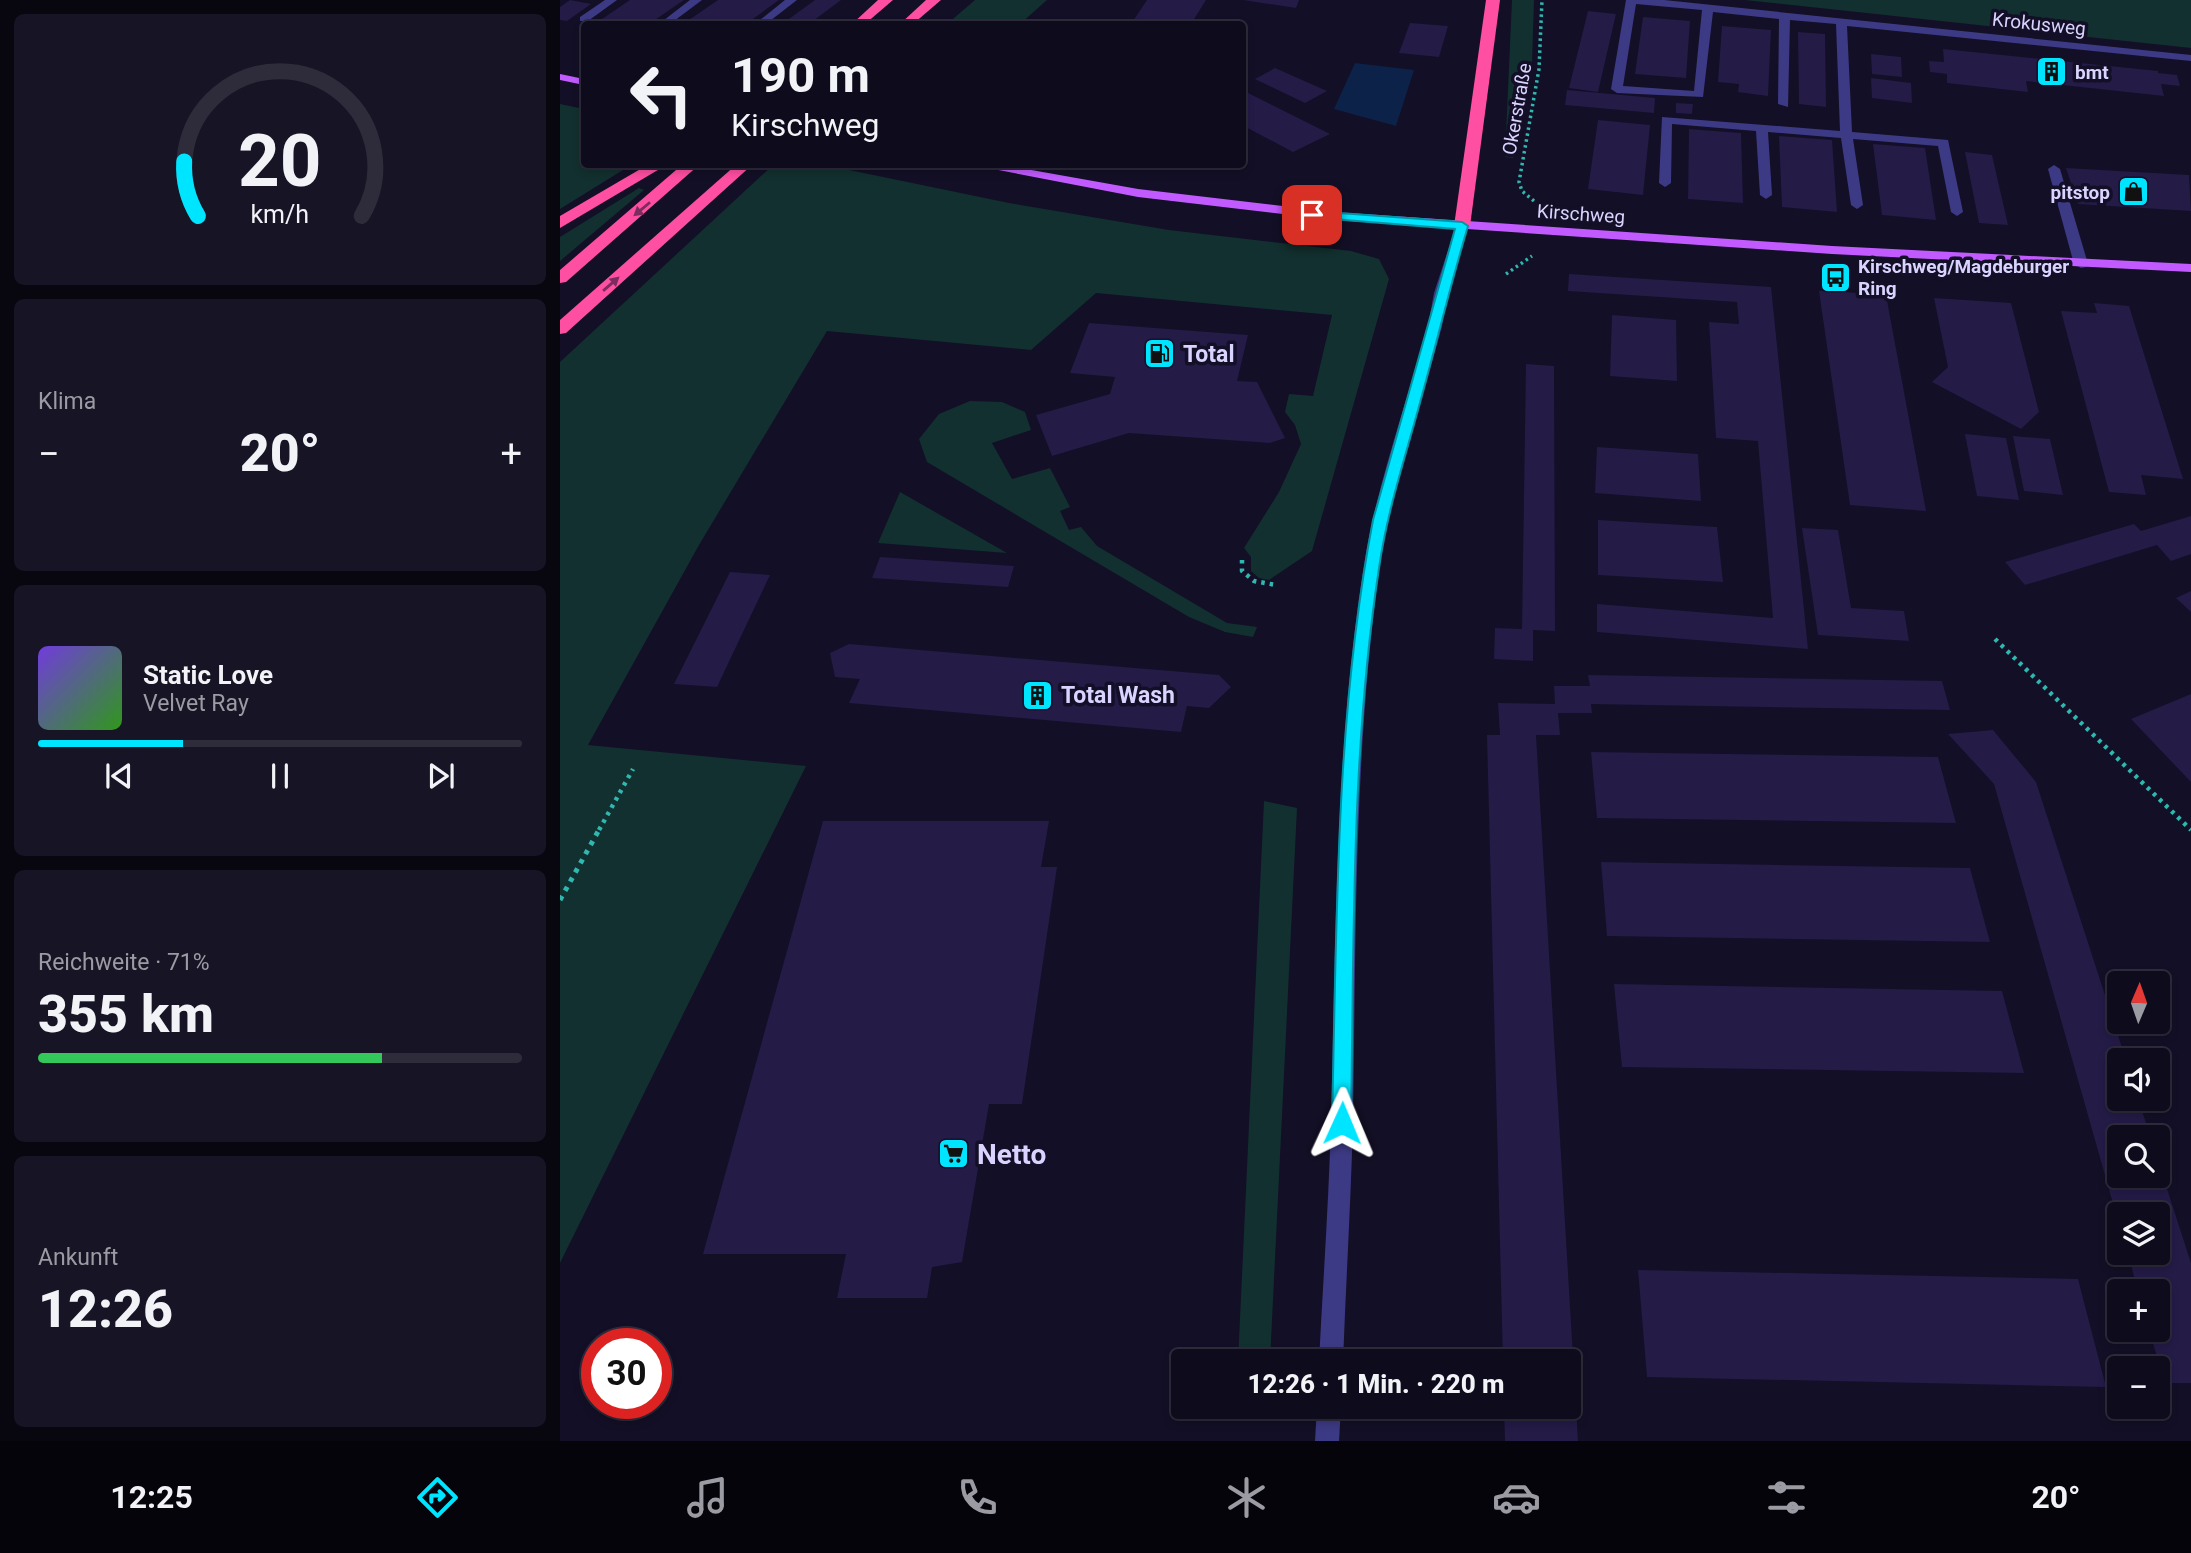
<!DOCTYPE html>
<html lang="de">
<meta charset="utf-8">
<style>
:root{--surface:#0e0b1c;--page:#171425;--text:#f1f3f6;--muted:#9b9ba3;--line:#2e2b3b;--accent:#00e5ff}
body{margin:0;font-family:Roboto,sans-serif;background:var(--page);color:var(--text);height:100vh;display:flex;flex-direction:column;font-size:26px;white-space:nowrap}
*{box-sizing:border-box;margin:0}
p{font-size:23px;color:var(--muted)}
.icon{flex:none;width:38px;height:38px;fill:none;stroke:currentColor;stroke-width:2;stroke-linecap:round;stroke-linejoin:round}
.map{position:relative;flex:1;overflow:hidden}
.panel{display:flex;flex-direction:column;gap:14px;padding:14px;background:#08060f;width:560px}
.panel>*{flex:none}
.top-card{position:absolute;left:21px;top:21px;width:665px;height:147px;border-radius:7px;box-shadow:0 4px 10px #0003,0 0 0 2px var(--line);background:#0e0b1c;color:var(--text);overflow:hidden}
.needle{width:46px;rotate:2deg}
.controls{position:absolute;left:1547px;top:971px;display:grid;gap:14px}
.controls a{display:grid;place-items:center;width:63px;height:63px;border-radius:7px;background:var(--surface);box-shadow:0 4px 10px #0003,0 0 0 2px var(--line);font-size:35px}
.speed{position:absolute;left:21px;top:1328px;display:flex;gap:14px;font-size:35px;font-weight:700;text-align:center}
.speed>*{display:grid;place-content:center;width:91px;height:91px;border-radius:50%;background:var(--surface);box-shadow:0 4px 10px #0003,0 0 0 2px var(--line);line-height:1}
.speed .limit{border:10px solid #d22;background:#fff;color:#111}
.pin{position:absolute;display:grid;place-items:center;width:60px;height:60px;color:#fff;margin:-30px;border-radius:14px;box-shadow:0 4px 10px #0006}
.me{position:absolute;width:77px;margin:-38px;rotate:1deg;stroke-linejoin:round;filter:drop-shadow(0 0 5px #0008)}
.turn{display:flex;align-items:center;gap:24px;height:147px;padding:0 35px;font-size:32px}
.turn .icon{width:91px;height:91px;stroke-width:2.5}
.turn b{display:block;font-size:49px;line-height:60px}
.big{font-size:52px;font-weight:800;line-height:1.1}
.panel .tile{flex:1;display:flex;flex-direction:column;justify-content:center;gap:10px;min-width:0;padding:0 24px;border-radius:10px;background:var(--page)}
.panel .dial{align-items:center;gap:0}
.dial svg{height:182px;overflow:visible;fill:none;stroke:var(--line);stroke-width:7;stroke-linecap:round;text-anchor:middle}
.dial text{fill:var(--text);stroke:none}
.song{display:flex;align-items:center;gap:21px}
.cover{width:84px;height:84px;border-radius:10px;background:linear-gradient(135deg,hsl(260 70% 55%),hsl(110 70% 35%))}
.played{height:7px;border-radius:4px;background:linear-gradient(90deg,var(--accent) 30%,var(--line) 30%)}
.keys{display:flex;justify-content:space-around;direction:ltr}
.heat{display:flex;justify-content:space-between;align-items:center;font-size:38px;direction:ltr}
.charge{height:10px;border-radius:5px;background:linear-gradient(90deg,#34c759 71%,var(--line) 0)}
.trip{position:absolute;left:611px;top:1349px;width:410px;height:70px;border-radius:7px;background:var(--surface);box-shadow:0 4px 10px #0003,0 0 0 2px var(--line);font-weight:800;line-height:70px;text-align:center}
.dock{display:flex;height:112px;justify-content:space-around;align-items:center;background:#06040b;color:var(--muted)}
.dock .icon{width:49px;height:49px}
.dock .selected{color:var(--accent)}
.dock b{font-size:32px;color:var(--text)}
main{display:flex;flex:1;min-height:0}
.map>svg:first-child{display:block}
.green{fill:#12302f}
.water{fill:#0c2248}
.building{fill:#241b47}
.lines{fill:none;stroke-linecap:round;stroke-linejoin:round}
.path-far2{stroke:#2fb8b0;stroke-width:3.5;stroke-dasharray:2.5 3.5;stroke-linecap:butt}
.path-far1{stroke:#2fb8b0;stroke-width:4.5;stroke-dasharray:3.5 5;stroke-linecap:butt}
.path{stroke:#2fb8b0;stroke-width:5;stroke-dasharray:4.5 6;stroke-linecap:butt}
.minor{fill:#3d3a85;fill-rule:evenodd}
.major{fill:#c25bff;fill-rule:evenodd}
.highway{fill:#ff4fa3;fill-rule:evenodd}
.oneway{fill:#7d2c5e}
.route{fill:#00e5ff;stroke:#0095a6;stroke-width:2}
.labels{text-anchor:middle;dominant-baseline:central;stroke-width:7;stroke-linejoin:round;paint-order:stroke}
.far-street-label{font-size:19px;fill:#d9d4ff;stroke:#130f26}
.far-poi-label{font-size:19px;font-weight:bold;fill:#d9d4ff;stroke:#130f26;text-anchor:start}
.poi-label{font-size:23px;font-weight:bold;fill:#d9d4ff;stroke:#130f26;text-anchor:start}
.near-poi-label{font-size:28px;font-weight:bold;fill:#d9d4ff;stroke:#130f26;text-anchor:start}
</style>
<main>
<section class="panel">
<div class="tile dial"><svg viewBox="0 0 100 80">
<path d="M14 69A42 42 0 1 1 86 69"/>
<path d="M14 69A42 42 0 0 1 8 45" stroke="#00e5ff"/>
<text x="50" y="56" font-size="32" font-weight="700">20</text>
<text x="50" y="72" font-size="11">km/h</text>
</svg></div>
<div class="tile"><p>Klima</p>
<div class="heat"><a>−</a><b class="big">20°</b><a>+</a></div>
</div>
<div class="tile">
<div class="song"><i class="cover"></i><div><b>Static Love</b><p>Velvet Ray</p></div></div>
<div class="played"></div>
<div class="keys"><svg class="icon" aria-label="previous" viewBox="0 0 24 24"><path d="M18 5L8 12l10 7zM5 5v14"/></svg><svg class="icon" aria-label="pause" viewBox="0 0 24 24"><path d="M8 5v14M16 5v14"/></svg><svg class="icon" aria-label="next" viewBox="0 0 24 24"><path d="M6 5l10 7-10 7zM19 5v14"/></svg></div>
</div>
<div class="tile"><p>Reichweite · 71%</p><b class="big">355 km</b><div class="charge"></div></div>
<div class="tile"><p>Ankunft</p><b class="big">12:26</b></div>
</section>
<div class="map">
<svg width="1631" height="1441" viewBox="0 0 1631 1441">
<rect width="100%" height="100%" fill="#130f26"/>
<g class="green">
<polygon points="415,0 487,0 460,24 387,24"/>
<polygon points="952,0 974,0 972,63 953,158 945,157"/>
<polygon points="1185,0 1631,0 1631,48"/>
<polygon points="0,104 24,109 24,164 71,165 0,209"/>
<polygon points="213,165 265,165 449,203 609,230 791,251 819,259 829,279 752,551 709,580 699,578 691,571 691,557 684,548 719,492 741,444 735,425 725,412 729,394 753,396 772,315 536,293 471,350 267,331 139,545 28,745 246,766 0,1263 0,362"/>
<polygon points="79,188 84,190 0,261 0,237"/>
<polygon points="410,401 442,402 465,412 471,430 432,443 452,479 490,468 510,507 500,511 509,530 521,527 537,546 667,623 697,627 693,637 665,632 629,617 367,462 359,439 379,414"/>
<polygon points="340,492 447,553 318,543"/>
<polygon points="704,801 737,808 710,1361 678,1362"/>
</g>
<polygon class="water" points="795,63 854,70 836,126 774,109"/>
<g class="building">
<polygon points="10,0 31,4 7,21 0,20 0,7"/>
<polygon points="70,0 124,0 89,24 52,24 39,21"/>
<polygon points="158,0 219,0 186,24 123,24"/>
<polygon points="255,0 281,0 249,24 222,24"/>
<polygon points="587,0 646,0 631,24 571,24"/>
<polygon points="683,0 739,0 736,8"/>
<polygon points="1028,11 1056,14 1038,92 1009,88"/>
<polygon points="1083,17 1130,21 1126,78 1075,74"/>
<polygon points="850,23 888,26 879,57 839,53"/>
<polygon points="1162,26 1211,30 1208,96 1178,92 1179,84 1158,82"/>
<polygon points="1238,32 1265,34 1266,107 1239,104"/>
<polygon points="1383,49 1598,71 1598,73 1617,75 1620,86 1601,84 1604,96 1466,81 1468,92 1387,83 1387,74 1370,72 1369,61 1384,62"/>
<polygon points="1311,54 1341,57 1342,77 1312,74"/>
<polygon points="715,68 767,91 745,103 695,79"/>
<polygon points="1311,78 1351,83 1352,103 1312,98"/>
<polygon points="682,90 770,134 733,152 682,125"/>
<polygon points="1007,90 1095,98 1094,113 1005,105"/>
<polygon points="1116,103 1133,104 1132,114 1116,113"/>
<polygon points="1038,120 1090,125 1083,195 1028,189"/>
<polygon points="1129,129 1181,133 1183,203 1128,199"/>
<polygon points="1219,136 1272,140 1277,212 1222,207"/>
<polygon points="1313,144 1365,148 1376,220 1322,215"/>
<polygon points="1405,152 1432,155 1448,225 1419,223"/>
<polygon points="1506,168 1629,175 1631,211 1518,204"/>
<polygon points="1009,274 1211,287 1248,649 1037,632 1037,604 1213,618 1198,441 1156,438 1149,322 1179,324 1177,302 1008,291"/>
<polygon points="1263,282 1283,283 1284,292 1326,295 1366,511 1290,505 1259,291 1264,291"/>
<polygon points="1374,298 1451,303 1479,412 1461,429 1372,382 1388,367"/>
<polygon points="1534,303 1569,306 1623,479 1581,475 1586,495 1549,492 1501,311 1537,313"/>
<polygon points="1052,315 1116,320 1117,381 1050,376"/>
<polygon points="529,323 688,335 677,381 697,382 725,438 710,443 569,433 492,456 476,415 550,394 555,377 510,373"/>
<polygon points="966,364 994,366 995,631 973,630 973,661 934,659 935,628 962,629"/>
<polygon points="1405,434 1446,438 1459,500 1417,496"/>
<polygon points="1453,436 1490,439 1503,495 1464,491"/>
<polygon points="1037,447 1138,454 1141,501 1035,493"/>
<polygon points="1631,516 1631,554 1611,561 1597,545 1465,585 1445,562 1574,524 1581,531"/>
<polygon points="1038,520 1157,527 1163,582 1038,575"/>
<polygon points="1242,528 1278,530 1291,608 1344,611 1349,641 1258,635"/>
<polygon points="320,557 454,566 448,587 312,578"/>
<polygon points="170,572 210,575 157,687 114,684"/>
<polygon points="1631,591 1631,612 1616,598"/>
<polygon points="289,644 659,675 671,687 649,708 627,706 621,732 289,703 300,679 275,677 270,653"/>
<polygon points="1028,675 1382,681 1390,710 1031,704 1032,713 998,713 1000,735 976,735 1018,1441 945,1441 944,1407 1008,1407 1008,1362 943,1362 927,735 940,735 938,703 995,704 994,686 1030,686"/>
<polygon points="1631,694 1631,782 1571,719"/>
<polygon points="1433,730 1476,782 1566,1060 1559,1060 1559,1099 1578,1099 1591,1138 1559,1138 1559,1176 1598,1176 1598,1161 1631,1263 1631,1383 1605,1383 1589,1330 1598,1330 1598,1292 1578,1292 1568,1253 1598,1253 1598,1214 1559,1214 1558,1221 1434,784 1388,734"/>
<polygon points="1031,752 1378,757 1396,823 1037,818"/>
<polygon points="263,821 489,821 481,867 497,867 462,1104 429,1104 402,1262 372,1267 367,1298 277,1298 286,1254 143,1254"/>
<polygon points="1041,862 1410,868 1430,942 1047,936"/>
<polygon points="1054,984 1442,991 1464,1073 1062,1067"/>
<polygon points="1078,1270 1518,1279 1546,1387 1087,1377"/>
</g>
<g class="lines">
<g class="path-far2">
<polyline points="974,201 962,191 959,182 979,69 982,0"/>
<polyline points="946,274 972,256"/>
</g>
<g class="path-far1">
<polyline points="682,560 682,571 694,581 716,585"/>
<polyline points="1435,639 1631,830"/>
<polyline points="39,830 73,769"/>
</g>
<polyline class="path" points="0,900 40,828"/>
<g class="minor">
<polygon points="45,0 57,0 28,21 20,21 20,17"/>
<polygon points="130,0 142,0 110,24 99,24"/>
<polygon points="225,0 237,0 206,24 195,24"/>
<path d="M1066 0H1104L1631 55V61L1287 26 1292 132 1388 140 1403 212 1397 216 1391 212 1378 146 1293 139 1303 205 1297 209 1291 205 1281 138 1208 132 1212 195 1206 199 1200 195 1196 131 1112 124 1111 183 1105 187 1099 183 1102 117 1280 131 1276 24 1230 20 1228 107 1218 104 1219 19 1153 12 1143 97 1057 93 1051 89ZM1076 4 1142 10 1134 91 1063 86Z"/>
<polygon points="1494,165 1500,169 1528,264 1526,267 1521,268 1514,264 1488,169"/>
<path d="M902 222 908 226 888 293 882 326C861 404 830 492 819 571 794 753 796 936 793 1119 791 1200 786 1281 783 1362H759C763 1281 769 1200 771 1119 776 936 775 753 803 571 815 490 846 405 868 326L874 293 896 226Z"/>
<polygon points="757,1407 781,1407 779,1441 755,1441"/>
</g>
<g class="major">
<polygon points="0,74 24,79 24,85 0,80"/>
<polygon points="407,164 437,164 578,189 774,212 1272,246 1631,264 1631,272 1272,254 774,220 578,197"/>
</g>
<g class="highway">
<polygon points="318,0 333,0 305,24 292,24"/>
<polygon points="366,0 381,0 353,24 340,24"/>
<polygon points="926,0 940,0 910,226 902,231 894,226"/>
<polygon points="89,164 108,164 0,228 0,216"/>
<polygon points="123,164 140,164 6,282 0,283 0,270"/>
<polygon points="177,164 193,164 6,333 0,334 0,320"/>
</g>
</g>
<defs><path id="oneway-solid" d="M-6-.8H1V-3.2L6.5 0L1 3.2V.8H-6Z" transform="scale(1.75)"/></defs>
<g class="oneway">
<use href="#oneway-solid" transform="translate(82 209) rotate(140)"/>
<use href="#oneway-solid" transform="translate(51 284) rotate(-41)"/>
</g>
<path class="route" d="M752 211 902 222 908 226C891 283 877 341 861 399 846 455 827 511 819 568 791 752 794 938 791 1123L788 1130 782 1132 775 1130 772 1123C777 921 775 719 813 520L895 229 748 217 746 215Z"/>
<defs>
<symbol id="building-square" viewBox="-11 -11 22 22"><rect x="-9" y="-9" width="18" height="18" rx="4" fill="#00e5ff" stroke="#130f26"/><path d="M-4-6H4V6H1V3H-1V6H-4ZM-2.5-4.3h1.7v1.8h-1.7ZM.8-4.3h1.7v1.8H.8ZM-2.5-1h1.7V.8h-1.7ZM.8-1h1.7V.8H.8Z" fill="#111"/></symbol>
<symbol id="shop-square" viewBox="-11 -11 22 22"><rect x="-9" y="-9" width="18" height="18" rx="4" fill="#00e5ff" stroke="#130f26"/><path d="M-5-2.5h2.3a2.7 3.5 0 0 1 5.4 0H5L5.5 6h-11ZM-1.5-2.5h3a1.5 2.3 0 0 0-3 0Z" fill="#111"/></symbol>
<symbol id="bus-square" viewBox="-11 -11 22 22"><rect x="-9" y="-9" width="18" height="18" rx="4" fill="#00e5ff" stroke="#130f26"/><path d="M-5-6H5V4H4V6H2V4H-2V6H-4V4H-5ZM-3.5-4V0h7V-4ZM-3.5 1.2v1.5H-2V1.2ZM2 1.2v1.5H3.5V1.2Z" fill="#111"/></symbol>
<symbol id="fuel-square" viewBox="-11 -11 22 22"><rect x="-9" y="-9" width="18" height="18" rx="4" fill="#00e5ff" stroke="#130f26"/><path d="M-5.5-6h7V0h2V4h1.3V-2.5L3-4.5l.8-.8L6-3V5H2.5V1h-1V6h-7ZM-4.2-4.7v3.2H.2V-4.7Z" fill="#111"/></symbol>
<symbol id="supermarket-square" viewBox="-11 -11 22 22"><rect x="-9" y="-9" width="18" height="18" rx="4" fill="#00e5ff" stroke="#130f26"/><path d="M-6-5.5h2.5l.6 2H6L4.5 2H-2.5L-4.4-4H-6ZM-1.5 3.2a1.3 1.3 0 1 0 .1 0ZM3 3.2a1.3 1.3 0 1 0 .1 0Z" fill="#111"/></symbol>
</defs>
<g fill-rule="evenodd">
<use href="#building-square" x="1474" y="54" width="35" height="35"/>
<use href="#shop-square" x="1556" y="174" width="35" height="35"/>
<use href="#bus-square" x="1258" y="260" width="35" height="35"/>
<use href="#fuel-square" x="582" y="336" width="35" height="35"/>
<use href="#building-square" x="460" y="678" width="35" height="35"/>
<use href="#supermarket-square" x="376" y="1136" width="35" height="35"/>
</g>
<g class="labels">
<g class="far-street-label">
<text transform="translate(1479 24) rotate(6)">Krokusweg</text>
<text transform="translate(957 109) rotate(-80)">Okerstraße</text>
<text transform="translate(1021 214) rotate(4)">Kirschweg</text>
</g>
<g class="far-poi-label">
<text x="1515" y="72">bmt</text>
<text x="1550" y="192" text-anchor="end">pitstop</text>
<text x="1298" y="266">Kirschweg/Magdeburger<tspan x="1298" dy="22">Ring</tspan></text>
</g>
<g class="poi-label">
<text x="623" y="354">Total</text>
<text x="501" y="695">Total Wash</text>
</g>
<g class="near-poi-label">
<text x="417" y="1154">Netto</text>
</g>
</g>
</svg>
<div class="controls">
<a><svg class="needle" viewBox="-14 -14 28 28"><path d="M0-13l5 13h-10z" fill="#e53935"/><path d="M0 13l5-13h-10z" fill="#9b9ba3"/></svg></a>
<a><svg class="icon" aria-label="sound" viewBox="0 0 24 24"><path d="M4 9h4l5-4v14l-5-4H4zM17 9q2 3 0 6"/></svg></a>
<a><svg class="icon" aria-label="search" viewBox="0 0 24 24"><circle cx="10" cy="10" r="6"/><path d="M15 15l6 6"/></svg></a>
<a><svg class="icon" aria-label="layers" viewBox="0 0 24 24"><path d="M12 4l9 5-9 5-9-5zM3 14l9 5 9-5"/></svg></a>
<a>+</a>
<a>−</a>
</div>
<div class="speed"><div class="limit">30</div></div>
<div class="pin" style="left:752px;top:215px;background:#d93025"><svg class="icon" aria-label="arrive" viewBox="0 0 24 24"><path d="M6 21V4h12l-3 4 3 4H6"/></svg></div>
<svg class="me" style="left:782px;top:1123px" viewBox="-20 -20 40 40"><path d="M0-17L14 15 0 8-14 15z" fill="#00e5ff" stroke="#fff" stroke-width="4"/></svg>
<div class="trip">12:26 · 1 Min. · 220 m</div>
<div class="top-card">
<div class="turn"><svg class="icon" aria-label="left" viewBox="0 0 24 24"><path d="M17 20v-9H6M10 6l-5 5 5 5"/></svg><div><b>190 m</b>Kirschweg</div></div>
</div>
</div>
</main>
<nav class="dock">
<b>12:25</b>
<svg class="icon selected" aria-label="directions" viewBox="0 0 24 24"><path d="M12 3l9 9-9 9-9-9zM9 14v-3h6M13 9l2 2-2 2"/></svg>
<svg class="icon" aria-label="music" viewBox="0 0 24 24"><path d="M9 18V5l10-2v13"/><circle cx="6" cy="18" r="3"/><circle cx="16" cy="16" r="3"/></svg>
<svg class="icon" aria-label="phone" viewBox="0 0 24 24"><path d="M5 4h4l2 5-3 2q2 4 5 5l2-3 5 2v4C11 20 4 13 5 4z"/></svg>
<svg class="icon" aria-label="climate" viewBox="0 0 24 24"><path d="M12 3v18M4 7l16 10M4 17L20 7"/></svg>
<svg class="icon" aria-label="car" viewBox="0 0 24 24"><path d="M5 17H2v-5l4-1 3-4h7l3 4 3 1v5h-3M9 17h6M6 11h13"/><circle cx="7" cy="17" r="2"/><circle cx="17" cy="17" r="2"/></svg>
<svg class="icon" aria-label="filters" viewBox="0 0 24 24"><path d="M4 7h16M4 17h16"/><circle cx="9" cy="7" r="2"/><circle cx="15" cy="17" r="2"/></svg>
<b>20°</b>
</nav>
